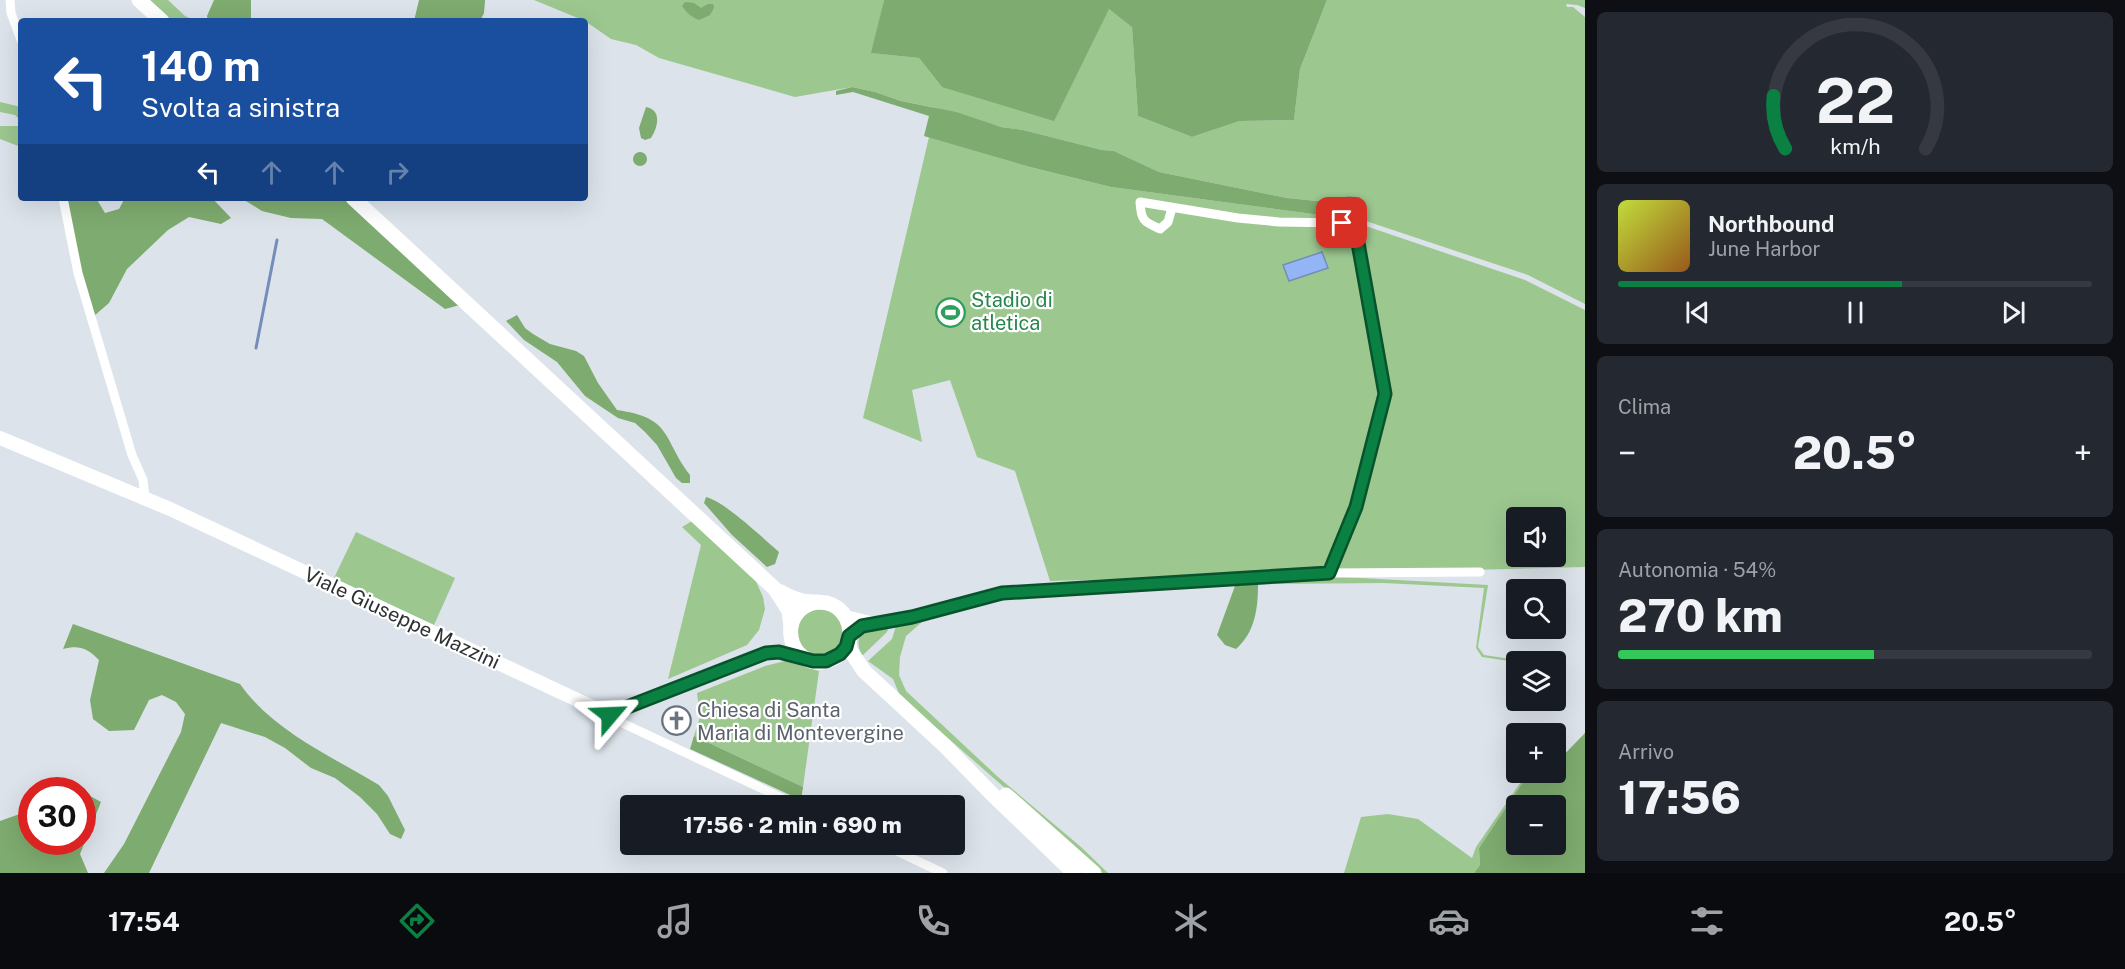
<!DOCTYPE html>
<html lang="it">
<meta charset="utf-8">
<style>
:root{--surface:#171b24;--page:#242831;--text:#f1f3f6;--muted:#9ea1a6;--line:#363941;--accent:#0b8043}
body{margin:0;font-family:"Public Sans",sans-serif;background:var(--page);color:var(--text);height:100vh;display:flex;flex-direction:column;font-size:22px;white-space:nowrap}
*{box-sizing:border-box;margin:0}
p{font-size:20px;color:var(--muted)}
.icon{flex:none;width:33px;height:33px;fill:none;stroke:currentColor;stroke-width:2;stroke-linecap:round;stroke-linejoin:round}
.map{position:relative;flex:1;overflow:hidden}
.drawer{display:flex;flex-direction:column;gap:12px;padding:12px;background:#0d0f14;width:540px}
.drawer>*{flex:none}
.top-card{position:absolute;left:18px;top:18px;width:570px;height:183px;border-radius:6px;box-shadow:0 6px 24px #0002;background:#1a4fa0;color:#fff;overflow:hidden}
.fabs{position:absolute;left:1506px;top:507px;display:grid;gap:12px}
.fabs a{display:grid;place-items:center;width:60px;height:60px;border-radius:6px;background:var(--surface);box-shadow:0 6px 24px #0002;font-size:30px}
.speed{position:absolute;left:18px;top:777px;display:flex;gap:12px;font-size:30px;font-weight:700;text-align:center}
.speed>*{display:grid;place-content:center;width:78px;height:78px;border-radius:50%;background:var(--surface);box-shadow:0 6px 24px #0002;line-height:1}
.speed .limit{border:9px solid #d22;background:#fff;color:#111}
.pin{position:absolute;display:grid;place-items:center;width:51px;height:51px;color:#fff;margin:-26px;border-radius:12px;box-shadow:0 3px 9px #0006}
.me{position:absolute;width:66px;margin:-33px;rotate:64deg;stroke-linejoin:round;filter:drop-shadow(0 0 4px #0008)}
.turn{display:flex;align-items:center;gap:21px;height:126px;padding:0 24px;font-size:27px}
.turn .icon{width:78px;height:78px;stroke-width:2.5}
.turn b{display:block;font-size:42px;line-height:51px}
.lanes{display:flex;align-items:center;height:57px;padding:0 24px;background:#0003;justify-content:center;gap:30px;direction:ltr}
.lanes .off{opacity:.35}
.big{font-size:45px;font-weight:800;line-height:1.1}
.drawer .widget{flex:1;display:flex;flex-direction:column;justify-content:center;gap:9px;min-width:0;padding:0 21px;border-radius:9px;background:var(--page)}
.drawer .dial{align-items:center;gap:0}
.dial svg{height:156px;overflow:visible;fill:none;stroke:var(--line);stroke-width:7;stroke-linecap:round;text-anchor:middle}
.dial text{fill:var(--text);stroke:none}
.song{display:flex;align-items:center;gap:18px}
.cover{width:72px;height:72px;border-radius:9px;background:linear-gradient(135deg,hsl(70 70% 55%),hsl(30 70% 35%))}
.played{height:6px;border-radius:3px;background:linear-gradient(90deg,var(--accent) 60%,var(--line) 60%)}
.keys{display:flex;justify-content:space-around;direction:ltr}
.heat{display:flex;justify-content:space-between;align-items:center;font-size:33px;direction:ltr}
.charge{height:9px;border-radius:4px;background:linear-gradient(90deg,#34c759 54%,var(--line) 0)}
.trip{position:absolute;left:620px;top:795px;width:345px;height:60px;border-radius:6px;background:var(--surface);box-shadow:0 6px 24px #0002;font-weight:800;line-height:60px;text-align:center}
.tabs{display:flex;height:96px;justify-content:space-around;align-items:center;background:#090b0e;color:var(--muted)}
.tabs .icon{width:42px;height:42px}
.tabs .on{color:var(--accent)}
.tabs b{font-size:27px;color:var(--text)}
main{display:flex;flex:1;min-height:0}
.map>svg:first-child{display:block}
.green{fill:#9cc78f;fill-rule:evenodd}
.forest{fill:#7eab6f;fill-rule:evenodd}
.water{fill:#94b5f5;stroke:#758dbb;stroke-width:1.5}
.lines{fill:none;stroke-linecap:round;stroke-linejoin:round}
.stream{stroke:#758dbb;stroke-width:3}
.minor{stroke:#fff;stroke-width:9}
.secondary{stroke:#fff;stroke-width:14}
.primary{stroke:#fff;stroke-width:15}
.route-casing{stroke:#07532c;stroke-width:15}
.route{stroke:#0b8043;stroke-width:10}
.labels{text-anchor:middle;dominant-baseline:central;stroke-width:4.5;stroke-linejoin:round;paint-order:stroke}
.leisure-label{font-size:20px;fill:#27864d;stroke:#fff;text-anchor:start}
.street-label{font-size:20px;fill:#2e3033;stroke:#fff}
.worship-label{font-size:20px;fill:#5b616d;stroke:#fff;text-anchor:start}
</style>
<main>
<div class="map">
<svg width="1585" height="873" viewBox="0 0 1585 873">
<rect width="100%" height="100%" fill="#dce3ea"/>
<g class="green">
<polygon points="149,0 168,0 185,16 196,21 171,21"/>
<polygon points="534,0 884,0 872,53 919,58 942,87 1109,9 1132,26 1138,116 1192,137 1240,121 1294,120 1300,69 1327,0 1585,0 1585,8 1577,5 1566,4 1567,7 1573,7 1585,17 1585,304 1528,275 1366,221 1360,197 1349,196 1317,201 1287,198 1159,172 1114,151 1102,150 1023,130 1001,127 932,107 901,101 875,92 852,87 795,97 659,58 636,45 611,39 585,21"/>
<polygon points="0,102 21,107 21,121 15,115 0,112"/>
<polygon points="0,126 21,126 21,147 0,139"/>
<path d="M929 137 1030 167 1111 187 1342 218 1525 280 1585 310V567L1050 581 1015 471 977 457 950 380 912 390 922 442 863 418ZM1516 518H1556V556H1516Z"/>
<polygon points="692,521 754,577 763,597 765,609 759,630 747,645 668,679 701,545 682,527"/>
<polygon points="356,532 455,578 434,625 334,578"/>
<polygon points="1342,577 1488,585 1478,647 1484,655 1524,661 1516,662 1482,657 1476,648 1484,588 1384,583 1258,584 1012,599 969,606 922,622 906,636 900,657 899,675 906,691 998,777 1081,847 1108,873 1102,873 900,696 893,679 868,661 892,639 896,626 969,605 1012,597"/>
<circle cx="820" cy="632" r="23"/>
<path d="M889 627 887 632 862 656C851 632 867 627 889 627Z"/>
<polygon points="785,661 819,671 803,787 694,736 700,717 697,693 765,666"/>
<polygon points="1535,773 1538,773 1525,779 1479,848 1480,865 1474,873 1344,873 1361,817 1388,814 1418,819 1472,858 1476,847 1523,779"/>
</g>
<g class="forest">
<polygon points="214,0 251,0 251,21 208,21 207,16"/>
<polygon points="419,0 485,0 485,1 484,13 480,21 414,21"/>
<polygon points="884,0 1327,0 1300,69 1294,120 1240,121 1192,137 1138,116 1132,27 1109,9 1054,121 942,87 919,58 871,53"/>
<path d="M685 2 694 3 701 8 708 4H713L714 8 710 15 699 20C691 17 687 13 682 6Z"/>
<polygon points="852,87 875,92 901,101 956,112 1001,127 1023,130 1102,150 1114,151 1159,172 1287,198 1317,201 1349,196 1360,197 1363,205 1365,226 1342,218 1111,187 1030,167 924,136 929,116 853,92 836,95 836,91"/>
<path d="M646 107C662 110 658 127 651 138L645 140 641 138 639 128Z"/>
<circle cx="640" cy="159" r="7"/>
<polygon points="67,198 96,198 105,213 119,209 125,198 212,198 231,218 221,224 189,217 168,230 127,269 109,303 94,316 82,280"/>
<polygon points="241,198 345,198 460,305 445,309 322,219 291,218 262,211"/>
<path d="M517 315 525 328 533 334 550 344 576 351 584 356 598 383 617 410C673 418 662 438 690 475V483H682L676 478 657 445 645 432 635 423 618 418 585 396 557 362 524 340 506 321Z"/>
<path d="M706 497C724 501 764 539 779 552L775 564 767 567 732 535 704 503Z"/>
<path d="M1258 584C1258 609 1255 632 1236 649L1225 645 1217 635 1235 586Z"/>
<path d="M73 624 240 684C273 731 331 756 379 785L388 796 405 830 401 839 390 834 377 814 360 797 335 778 311 768 285 748 265 737 221 723 149 873H104L124 844 181 732 185 714 176 702 162 695 149 700 134 730 109 731 93 719 90 700 99 660C87 648 79 645 63 649Z"/>
<path d="M1585 733V873H1474L1480 865 1479 848 1525 779 1538 773 1556 772V763ZM1516 806H1556V844H1516Z"/>
<polygon points="694,736 803,787 801,800 690,749"/>
<polygon points="83,792 101,802 80,854 88,873 0,873 0,821 31,810 32,842 82,842"/>
</g>
<polygon class="water" points="1322,252 1328,268 1289,281 1283,265"/>
<g class="lines">
<polyline class="stream" points="256,348 277,240"/>
<g class="minor">
<polyline points="10,0 11,13 21,40"/>
<polyline points="63,198 78,273 132,455 143,480 145,498"/>
<path d="M1172 208 1168 222 1160 229C1144 222 1141 221 1140 202L1238 218 1279 222 1342 223 1350 229 1358 243 1385 394 1356 507 1329 573"/>
<polyline points="844,614 873,621"/>
<polyline points="849,636 858,628 867,624 903,619 991,595 1013,591 1329,573 1480,572"/>
<polyline points="608,712 618,721 799,806"/>
<polyline points="882,844 943,873"/>
</g>
<polyline class="secondary" points="0,438 170,509 603,712 617,711 766,653 779,652 805,658"/>
<g class="primary">
<polyline points="139,0 162,21"/>
<polyline points="353,198 775,589 789,611 791,626"/>
<path d="M778 591C785 594 792 598 799 600 808 603 818 601 827 603 844 607 854 626 848 643 844 652 837 658 827 661 788 671 774 610 817 602"/>
<polyline points="849,639 850,650 864,671 945,746 992,794 1074,873"/>
<polyline points="1006,795 1094,873"/>
</g>
</g>
<g class="lines">
<defs>
<polyline id="route" points="610,715 608,712 617,711 766,653 779,652 813,661 826,661 840,654 846,647 849,636 862,626 912,617 1002,593 1329,573 1356,507 1385,394 1358,243 1350,229 1342,223"/>
</defs>
<use href="#route" class="route-casing"/>
<use href="#route" class="route"/>
</g>
<defs>
<symbol id="stadium-ring" viewBox="-11 -11 22 22"><circle r="9.5" fill="#fff" stroke="#2e9e5b" stroke-width="1.5"/><path d="M0-5a6.5 5 0 1 0 0 10a6.5 5 0 1 0 0-10ZM-3.5-1.8h7v3.6h-7Z" fill="#2e9e5b"/></symbol>
<symbol id="church-ring" viewBox="-11 -11 22 22"><circle r="9.5" fill="#fff" stroke="#6b7280" stroke-width="1.5"/><path d="M-1.2-6h2.4v3.5h3.3v2.4h-3.3V6h-2.4V-.1h-3.3v-2.4h3.3Z" fill="#6b7280"/></symbol>
</defs>
<g fill-rule="evenodd">
<use href="#stadium-ring" x="934" y="296" width="33" height="33"/>
<use href="#church-ring" x="660" y="704" width="33" height="33"/>
</g>
<g class="labels">
<g class="leisure-label">
<text x="971" y="300">Stadio di<tspan x="971" dy="23">atletica</tspan></text>
</g>
<g class="street-label">
<text transform="translate(402 618) rotate(25)">Viale Giuseppe Mazzini</text>
</g>
<g class="worship-label">
<text x="697" y="710">Chiesa di Santa<tspan x="697" dy="23">Maria di Montevergine</tspan></text>
</g>
</g>
</svg>
<div class="fabs">
<a><svg class="icon" aria-label="sound" viewBox="0 0 24 24"><path d="M4 9h4l5-4v14l-5-4H4zM17 9q2 3 0 6"/></svg></a>
<a><svg class="icon" aria-label="search" viewBox="0 0 24 24"><circle cx="10" cy="10" r="6"/><path d="M15 15l6 6"/></svg></a>
<a><svg class="icon" aria-label="layers" viewBox="0 0 24 24"><path d="M12 4l9 5-9 5-9-5zM3 14l9 5 9-5"/></svg></a>
<a>+</a>
<a>−</a>
</div>
<div class="speed"><div class="limit">30</div></div>
<div class="pin" style="left:1342px;top:223px;background:#d93025"><svg class="icon" aria-label="arrive" viewBox="0 0 24 24"><path d="M6 21V4h12l-3 4 3 4H6"/></svg></div>
<svg class="me" style="left:610px;top:715px" viewBox="-20 -20 40 40"><path d="M0-17L14 15 0 8-14 15z" fill="#0b8043" stroke="#fff" stroke-width="4"/></svg>
<div class="trip">17:56 · 2 min · 690 m</div>
<div class="top-card">
<div class="turn"><svg class="icon" aria-label="left" viewBox="0 0 24 24"><path d="M17 20v-9H6M10 6l-5 5 5 5"/></svg><div><b>140 m</b>Svolta a sinistra</div></div>
<div class="lanes"><svg class="icon" aria-label="left" viewBox="0 0 24 24"><path d="M17 20v-9H6M10 6l-5 5 5 5"/></svg><svg class="icon off" aria-label="ahead" viewBox="0 0 24 24"><path d="M12 20V5M6 11l6-6 6 6"/></svg><svg class="icon off" aria-label="ahead" viewBox="0 0 24 24"><path d="M12 20V5M6 11l6-6 6 6"/></svg><svg class="icon off" aria-label="right" viewBox="0 0 24 24"><path d="M7 20v-9h11M14 6l5 5-5 5"/></svg></div>
</div>
</div>
<section class="drawer">
<div class="widget dial"><svg viewBox="0 0 100 80">
<path d="M14 69A42 42 0 1 1 86 69"/>
<path d="M14 69A42 42 0 0 1 8 42" stroke="#0b8043"/>
<text x="50" y="56" font-size="32" font-weight="700">22</text>
<text x="50" y="72" font-size="11">km/h</text>
</svg></div>
<div class="widget">
<div class="song"><i class="cover"></i><div><b>Northbound</b><p>June Harbor</p></div></div>
<div class="played"></div>
<div class="keys"><svg class="icon" aria-label="previous" viewBox="0 0 24 24"><path d="M18 5L8 12l10 7zM5 5v14"/></svg><svg class="icon" aria-label="pause" viewBox="0 0 24 24"><path d="M8 5v14M16 5v14"/></svg><svg class="icon" aria-label="next" viewBox="0 0 24 24"><path d="M6 5l10 7-10 7zM19 5v14"/></svg></div>
</div>
<div class="widget"><p>Clima</p>
<div class="heat"><a>−</a><b class="big">20.5°</b><a>+</a></div>
</div>
<div class="widget"><p>Autonomia · 54%</p><b class="big">270 km</b><div class="charge"></div></div>
<div class="widget"><p>Arrivo</p><b class="big">17:56</b></div>
</section>
</main>
<nav class="tabs">
<b>17:54</b>
<svg class="icon on" aria-label="directions" viewBox="0 0 24 24"><path d="M12 3l9 9-9 9-9-9zM9 14v-3h6M13 9l2 2-2 2"/></svg>
<svg class="icon" aria-label="music" viewBox="0 0 24 24"><path d="M9 18V5l10-2v13"/><circle cx="6" cy="18" r="3"/><circle cx="16" cy="16" r="3"/></svg>
<svg class="icon" aria-label="phone" viewBox="0 0 24 24"><path d="M5 4h4l2 5-3 2q2 4 5 5l2-3 5 2v4C11 20 4 13 5 4z"/></svg>
<svg class="icon" aria-label="climate" viewBox="0 0 24 24"><path d="M12 3v18M4 7l16 10M4 17L20 7"/></svg>
<svg class="icon" aria-label="car" viewBox="0 0 24 24"><path d="M5 17H2v-5l4-1 3-4h7l3 4 3 1v5h-3M9 17h6M6 11h13"/><circle cx="7" cy="17" r="2"/><circle cx="17" cy="17" r="2"/></svg>
<svg class="icon" aria-label="filters" viewBox="0 0 24 24"><path d="M4 7h16M4 17h16"/><circle cx="9" cy="7" r="2"/><circle cx="15" cy="17" r="2"/></svg>
<b>20.5°</b>
</nav>
